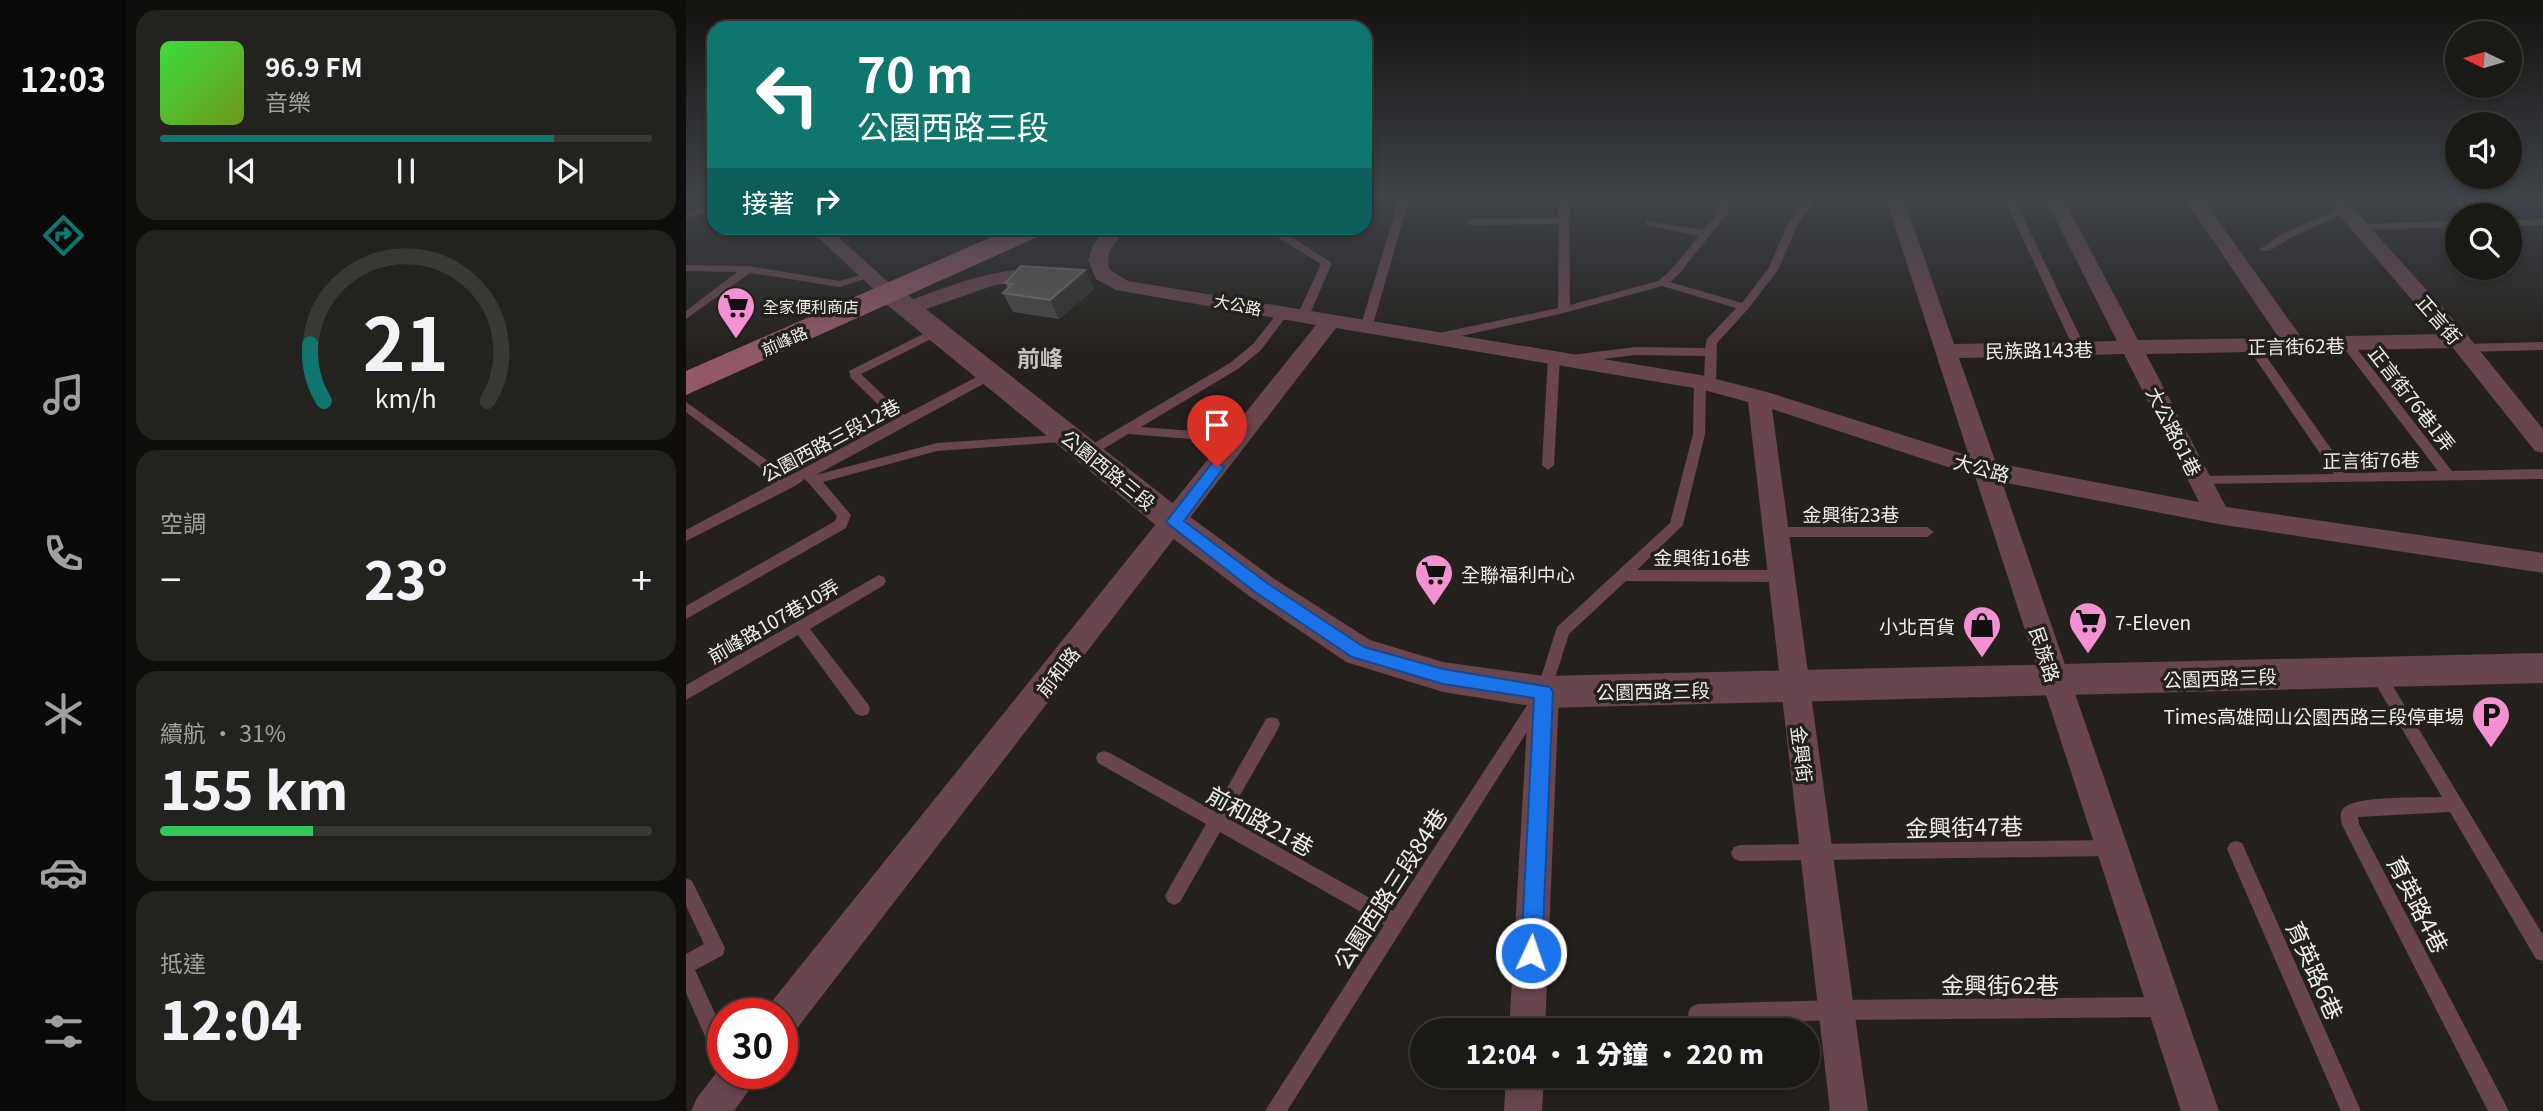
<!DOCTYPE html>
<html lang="zh-TW">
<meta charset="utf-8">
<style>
:root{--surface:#1b1915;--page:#24221e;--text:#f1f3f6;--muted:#a0a0a0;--line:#393834;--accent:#0f766e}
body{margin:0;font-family:Georgia,"Noto Sans TC",serif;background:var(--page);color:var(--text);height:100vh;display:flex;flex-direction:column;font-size:26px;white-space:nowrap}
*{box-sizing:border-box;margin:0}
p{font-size:23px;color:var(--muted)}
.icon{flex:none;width:38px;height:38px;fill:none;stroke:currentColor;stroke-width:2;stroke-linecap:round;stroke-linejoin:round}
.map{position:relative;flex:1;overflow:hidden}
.panel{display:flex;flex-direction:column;gap:10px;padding:10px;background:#0f0e0c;width:560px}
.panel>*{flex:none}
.guide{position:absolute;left:21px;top:21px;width:665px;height:214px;border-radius:21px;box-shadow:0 4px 10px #0003,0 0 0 2px var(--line);background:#0f766e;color:#fff;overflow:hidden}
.needle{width:46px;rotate:275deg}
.buttons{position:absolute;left:1759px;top:21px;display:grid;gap:14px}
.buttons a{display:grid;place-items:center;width:77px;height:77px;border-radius:50%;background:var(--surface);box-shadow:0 4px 10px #0003,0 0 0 2px var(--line);font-size:35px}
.speed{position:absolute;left:21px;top:998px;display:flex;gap:14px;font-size:35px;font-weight:700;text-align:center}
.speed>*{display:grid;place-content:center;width:91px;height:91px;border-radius:50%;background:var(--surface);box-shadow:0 4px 10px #0003,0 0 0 2px var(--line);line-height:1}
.speed .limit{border:10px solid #d22;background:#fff;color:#111}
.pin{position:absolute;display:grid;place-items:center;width:60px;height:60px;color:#fff;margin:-72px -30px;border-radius:50% 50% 50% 0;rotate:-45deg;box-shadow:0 0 7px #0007}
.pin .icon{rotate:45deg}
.me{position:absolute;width:77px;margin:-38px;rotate:3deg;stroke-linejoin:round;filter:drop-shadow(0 0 5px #0008)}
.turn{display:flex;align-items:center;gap:24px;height:147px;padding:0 35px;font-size:32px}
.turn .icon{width:91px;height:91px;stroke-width:2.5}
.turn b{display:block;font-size:49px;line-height:60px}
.then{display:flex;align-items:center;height:66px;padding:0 35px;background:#0003;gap:14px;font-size:26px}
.big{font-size:52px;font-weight:800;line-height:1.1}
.panel .widget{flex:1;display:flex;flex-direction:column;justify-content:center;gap:10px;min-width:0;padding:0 24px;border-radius:21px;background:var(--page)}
.panel .dial{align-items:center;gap:0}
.dial svg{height:182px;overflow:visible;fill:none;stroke:var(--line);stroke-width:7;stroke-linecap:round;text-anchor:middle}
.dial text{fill:var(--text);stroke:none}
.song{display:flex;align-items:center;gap:21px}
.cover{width:84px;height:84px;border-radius:10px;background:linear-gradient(135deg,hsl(120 70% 55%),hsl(80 70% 35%))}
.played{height:7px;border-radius:4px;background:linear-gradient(90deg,var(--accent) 80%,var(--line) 80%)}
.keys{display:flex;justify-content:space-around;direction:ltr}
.heat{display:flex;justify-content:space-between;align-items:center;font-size:38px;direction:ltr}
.charge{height:10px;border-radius:5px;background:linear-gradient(90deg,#34c759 31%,var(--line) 0)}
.trip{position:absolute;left:724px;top:1018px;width:410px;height:70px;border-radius:35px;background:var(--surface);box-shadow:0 4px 10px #0003,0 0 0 2px var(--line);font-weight:800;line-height:70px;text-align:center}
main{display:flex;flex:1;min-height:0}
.dock{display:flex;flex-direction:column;width:126px;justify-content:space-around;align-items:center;background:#0b0a08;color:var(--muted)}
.dock .icon{width:49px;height:49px}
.dock .on{color:var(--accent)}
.dock b{font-size:32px;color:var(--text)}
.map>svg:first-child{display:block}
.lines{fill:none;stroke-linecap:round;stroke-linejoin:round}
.service{fill:#69454f;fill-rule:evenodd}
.minor{fill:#69454f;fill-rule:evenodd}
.tertiary{fill:#69454f;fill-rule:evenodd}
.secondary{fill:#925868;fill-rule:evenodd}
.wall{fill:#4b4844}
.shaded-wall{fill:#34312c}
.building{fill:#5d5a55;stroke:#74716d;stroke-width:2}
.route{fill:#1a73e8;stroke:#114b97;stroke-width:2}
.labels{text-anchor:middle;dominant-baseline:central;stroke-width:7;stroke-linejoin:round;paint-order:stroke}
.far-street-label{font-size:16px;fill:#efedea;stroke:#24211c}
.far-poi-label{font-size:16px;fill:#efedea;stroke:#24211c;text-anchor:start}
.street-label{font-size:19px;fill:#efedea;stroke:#24211c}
.poi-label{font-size:19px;fill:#efedea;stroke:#24211c;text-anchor:start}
.quarter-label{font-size:23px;font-weight:bold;fill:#c5c1bb;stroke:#24211c}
.near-street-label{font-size:23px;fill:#efedea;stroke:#24211c}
</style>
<main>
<nav class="dock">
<b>12:03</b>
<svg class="icon on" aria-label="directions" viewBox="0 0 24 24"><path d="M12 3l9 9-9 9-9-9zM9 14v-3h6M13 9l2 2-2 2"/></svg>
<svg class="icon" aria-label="music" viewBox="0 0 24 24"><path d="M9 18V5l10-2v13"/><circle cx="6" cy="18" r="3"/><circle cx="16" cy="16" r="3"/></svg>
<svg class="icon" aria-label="phone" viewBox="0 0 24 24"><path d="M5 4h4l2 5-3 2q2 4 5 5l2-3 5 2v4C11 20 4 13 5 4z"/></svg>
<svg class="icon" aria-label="climate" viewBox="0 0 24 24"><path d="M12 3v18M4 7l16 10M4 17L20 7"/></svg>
<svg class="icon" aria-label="car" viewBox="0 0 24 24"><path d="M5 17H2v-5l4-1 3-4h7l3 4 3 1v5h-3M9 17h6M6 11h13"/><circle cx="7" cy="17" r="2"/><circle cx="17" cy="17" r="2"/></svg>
<svg class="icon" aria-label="filters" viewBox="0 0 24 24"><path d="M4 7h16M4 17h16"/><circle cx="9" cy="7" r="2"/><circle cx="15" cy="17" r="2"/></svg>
</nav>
<section class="panel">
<div class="widget">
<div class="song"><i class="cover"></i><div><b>96.9 FM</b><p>音樂</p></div></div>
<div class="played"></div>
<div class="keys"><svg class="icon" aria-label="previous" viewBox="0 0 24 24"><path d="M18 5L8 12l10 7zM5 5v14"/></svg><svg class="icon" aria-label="pause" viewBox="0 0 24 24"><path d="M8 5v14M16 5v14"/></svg><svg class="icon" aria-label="next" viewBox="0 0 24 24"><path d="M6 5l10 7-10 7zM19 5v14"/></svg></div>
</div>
<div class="widget dial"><svg viewBox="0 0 100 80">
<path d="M14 69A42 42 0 1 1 86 69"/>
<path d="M14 69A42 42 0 0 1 8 44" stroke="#0f766e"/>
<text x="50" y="56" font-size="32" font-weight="700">21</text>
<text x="50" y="72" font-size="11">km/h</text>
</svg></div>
<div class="widget"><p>空調</p>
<div class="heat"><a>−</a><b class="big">23°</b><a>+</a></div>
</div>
<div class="widget"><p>續航 · 31%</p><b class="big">155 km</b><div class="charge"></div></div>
<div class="widget"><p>抵達</p><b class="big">12:04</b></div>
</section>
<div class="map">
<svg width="1857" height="1111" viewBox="0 0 1857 1111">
<rect width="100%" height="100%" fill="#24211c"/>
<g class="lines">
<g class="service">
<polygon points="714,196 724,196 686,328 680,332 676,331 674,328"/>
<path d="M873 196H883L884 305 972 281 984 271 1013 236 960 225V221L1017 230C1027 219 1037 210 1032 196H1042L1045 203 1042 213 992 275 984 282 1056 303 1082 269 1102 224 1122 196H1132L1112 224 1092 270 1062 309 1031 343 1030 385 1028 388H1020L1019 434 997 525 951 570H1095L1100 572 1102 576 1100 580 1095 582 940 581 883 634 863 697 601 1111H579L698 925 534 832 494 902 488 905 482 902 479 896 482 890 520 824 412 763 410 758 412 753 418 751 424 753 528 811 580 719 586 717 592 719 594 724 592 729 541 818 707 911 851 690 871 627 984 523 1007 434 1008 382 1010 379H1018L1019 356 949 355 885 363 879 359 885 355 949 347 1019 348 1021 339 1050 308 976 286 878 313 748 342 744 341 742 338 748 334 872 308 873 224 785 225 780 222 785 219 873 218Z"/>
<polygon points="1317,196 1327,196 1400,349 1398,352 1390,352 1388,349"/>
<polygon points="1366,196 1458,196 1453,199 1368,201 1363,198"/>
<polygon points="1762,196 1772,196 1792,215 1781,215"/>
<polygon points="28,203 28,209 0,219 0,213"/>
<polygon points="1658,206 1663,209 1662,211 1604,238 1583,251 1575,251 1574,249 1596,234"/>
<polygon points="1857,219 1857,225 1824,226 1824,220"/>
<polygon points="1771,221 1771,227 1674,230 1669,227 1674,224"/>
<polygon points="596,228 606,228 604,236 646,263 623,316 617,319 611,316 635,264 594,239 593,237"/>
<polygon points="0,265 62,266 154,281 185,272 190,275 154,287 64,273 0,319 0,311 51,272 0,271"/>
<polygon points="597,310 603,313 575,350 552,369 455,427 520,432 550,446 551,449 550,452 540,452 518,440 442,434 408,455 398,455 397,452 398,449 544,363 567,344 593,311"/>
<polygon points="251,327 255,328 255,334 175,374 218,415 302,371 310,371 310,377 130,475 251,443 384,434 390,438 388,441 251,451 137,482 165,515 160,528 0,619 0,606 149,521 151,516 119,479 109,486 0,541 0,530 92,481 0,412 0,402 103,476 208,420 165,378 163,371"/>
<polygon points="1661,340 1665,341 1766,471 1857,469 1857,479 1510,484 1508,481 1510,478 1515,476 1648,474 1560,345 1566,341 1570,342 1662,473 1752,471 1657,347 1655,344"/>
<polygon points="1857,342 1857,350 1779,352 1773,348 1779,344"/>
<polygon points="868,353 874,357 868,465 862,470 856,465 862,357"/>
<polygon points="1089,527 1241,527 1248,532 1241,537 1089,537 1082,532"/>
<polygon points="193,575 198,577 200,581 198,585 124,629 182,704 184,709 182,714 176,716 170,714 112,635 0,700 0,685"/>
<path d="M1691 667 1696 668 1857 935V961L1850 959 1764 812 1672 817 1673 824 1823 1111H1802L1656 825C1655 819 1653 814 1657 809 1667 795 1736 798 1756 797L1686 678 1683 673 1686 668Z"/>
<polygon points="1426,840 1432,842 1435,848 1432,854 1426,856 1054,861 1048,859 1045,853 1048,847 1054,845"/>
<polygon points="1550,841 1556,843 1675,1111 1655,1111 1541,849 1544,843"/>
<polygon points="0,878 6,881 39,948 37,955 9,970 37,1031 37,1064 30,1061 0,993 0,954 18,944 0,906"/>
<polygon points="1478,997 1485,1000 1488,1007 1485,1014 1478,1017 1150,1020 1012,1024 1005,1021 1002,1014 1005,1007 1012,1004 1150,1000"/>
</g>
<g class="minor">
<path d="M1199 196H1217L1268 344 1431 341 1358 196H1376L1452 340 1593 338 1497 196H1515L1615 337 1755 334 1637 196H1656L1782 336 1857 429V453L1849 451 1767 348 1460 354 1540 507 1857 553V573L1532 524 1316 482 1533 1111H1495L1289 476 1086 409 1182 1111H1144L1062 402 1014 389 650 328 109 1031 96 1036V1013H80L83 1005 630 325 430 290 410 279 402 260 407 245 421 228H441C431 242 417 252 424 270L442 281 1014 375 1081 392 1283 456ZM1438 354 1513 502 1310 463 1273 358Z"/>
<polygon points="122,228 142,228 210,289 213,293 210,297 196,297"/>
<path d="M361 267 368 269 371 273 368 277 309 285 223 315 216 314 212 309 216 304C263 285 309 268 361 267Z"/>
<polygon points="858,680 868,683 873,692 859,1031 823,1031 843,692 848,683"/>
<polygon points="37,1064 37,1073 72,1073 66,1086 48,1111 5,1111 11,1098"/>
<polygon points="820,1076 858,1076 856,1111 818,1111"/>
</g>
<polygon class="tertiary" points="203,285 212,287 499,513 587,578 684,640 757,662 858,676 1857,653 1857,683 858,708 757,692 660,662 563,596 477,531 194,299 190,293 194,287"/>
<polygon class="secondary" points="326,228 362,228 358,234 0,395 0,371"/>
</g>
<polygon class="wall" points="319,283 408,289 373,319 327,312 317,293 322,288"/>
<polygon class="shaded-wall" points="399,270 408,289 373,319 364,300"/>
<polygon class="building" points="335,266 399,270 364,300 317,293 326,284 319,283"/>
<linearGradient id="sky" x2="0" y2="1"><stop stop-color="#14120f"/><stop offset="0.56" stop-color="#3f434b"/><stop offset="1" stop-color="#3f434b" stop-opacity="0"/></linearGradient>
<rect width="1857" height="351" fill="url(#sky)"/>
<polygon class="route" points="531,462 538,467 498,521 581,583 678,647 757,669 864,687 867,692 856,953 853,960 845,963 838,960 835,953 848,698 757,684 666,657 569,592 480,522 526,463"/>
<defs>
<symbol id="supermarket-pin" viewBox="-11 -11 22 30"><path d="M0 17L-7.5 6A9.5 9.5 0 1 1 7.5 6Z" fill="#f591d2" stroke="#24211c"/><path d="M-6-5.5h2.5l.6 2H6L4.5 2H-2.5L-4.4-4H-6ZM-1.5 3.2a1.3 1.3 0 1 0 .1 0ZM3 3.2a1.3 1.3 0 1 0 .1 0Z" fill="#111"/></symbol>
<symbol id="shop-pin" viewBox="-11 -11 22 30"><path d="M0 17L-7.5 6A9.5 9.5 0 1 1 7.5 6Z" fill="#f591d2" stroke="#24211c"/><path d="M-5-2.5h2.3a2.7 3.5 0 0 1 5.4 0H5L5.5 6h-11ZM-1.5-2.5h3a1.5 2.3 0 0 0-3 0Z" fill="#111"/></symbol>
<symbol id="parking-pin" viewBox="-11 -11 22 30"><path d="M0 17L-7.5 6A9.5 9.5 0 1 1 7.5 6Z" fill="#f591d2" stroke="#24211c"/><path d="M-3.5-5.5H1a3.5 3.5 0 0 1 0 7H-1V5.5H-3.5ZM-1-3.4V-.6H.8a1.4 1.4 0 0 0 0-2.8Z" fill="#111"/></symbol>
</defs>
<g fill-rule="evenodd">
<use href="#supermarket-pin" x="28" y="284" width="44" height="60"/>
<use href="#supermarket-pin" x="726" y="551" width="44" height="60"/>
<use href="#supermarket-pin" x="1380" y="599" width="44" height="60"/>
<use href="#shop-pin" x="1274" y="603" width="44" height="60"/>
<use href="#parking-pin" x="1783" y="693" width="44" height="60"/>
</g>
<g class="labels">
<g class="far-street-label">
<text transform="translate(552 304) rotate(11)">大公路</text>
<text transform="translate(98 340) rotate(-24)">前峰路</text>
</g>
<g class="far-poi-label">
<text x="77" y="306">全家便利商店</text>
</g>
<g class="street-label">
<text transform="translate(1754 319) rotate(49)">正言街</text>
<text transform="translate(1610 345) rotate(-1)">正言街62巷</text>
<text transform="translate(1353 349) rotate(-1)">民族路143巷</text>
<text transform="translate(1727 398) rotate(52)">正言街76巷1弄</text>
<text transform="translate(1489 431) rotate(63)">大公路61巷</text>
<text transform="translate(144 439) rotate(-28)">公園西路三段12巷</text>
<text transform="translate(1685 459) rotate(-1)">正言街76巷</text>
<text transform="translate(1296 467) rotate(15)">大公路</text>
<text transform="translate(423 469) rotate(39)">公園西路三段</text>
<text x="1165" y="513">金興街23巷</text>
<text x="1016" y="556">金興街16巷</text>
<text transform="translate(87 620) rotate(-30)">前峰路107巷10弄</text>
<text transform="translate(1360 654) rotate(72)">民族路</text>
<text transform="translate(371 671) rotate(-52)">前和路</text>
<text transform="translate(1534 677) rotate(-2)">公園西路三段</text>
<text transform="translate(967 690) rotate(-1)">公園西路三段</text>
<text transform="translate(1117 754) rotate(83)">金興街</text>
</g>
<g class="poi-label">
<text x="775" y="573">全聯福利中心</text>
<text x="1429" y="621">7-Eleven</text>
<text x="1269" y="625" text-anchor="end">小北百貨</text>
<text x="1778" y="715" text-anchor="end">Times高雄岡山公園西路三段停車場</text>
</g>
<g class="quarter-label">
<text x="354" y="357">前峰</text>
</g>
<g class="near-street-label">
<text transform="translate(575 820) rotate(29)">前和路21巷</text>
<text transform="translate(1278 826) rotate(-1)">金興街47巷</text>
<text transform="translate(703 888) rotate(-57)">公園西路三段84巷</text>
<text transform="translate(1733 904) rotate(63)">育英路4巷</text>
<text transform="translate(1630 970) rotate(66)">育英路6巷</text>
<text x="1314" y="984">金興街62巷</text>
</g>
</g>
</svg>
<div class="buttons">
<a><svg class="needle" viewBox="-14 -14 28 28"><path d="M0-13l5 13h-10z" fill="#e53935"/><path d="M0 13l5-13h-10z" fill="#a0a0a0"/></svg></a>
<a><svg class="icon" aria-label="sound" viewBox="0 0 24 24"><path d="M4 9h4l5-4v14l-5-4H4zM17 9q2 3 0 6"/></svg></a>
<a><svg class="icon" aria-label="search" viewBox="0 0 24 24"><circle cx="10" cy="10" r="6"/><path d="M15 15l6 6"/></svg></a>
</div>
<div class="speed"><div class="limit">30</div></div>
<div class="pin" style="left:531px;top:467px;background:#d93025"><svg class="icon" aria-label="arrive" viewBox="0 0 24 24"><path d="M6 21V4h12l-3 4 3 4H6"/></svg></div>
<svg class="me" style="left:845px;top:953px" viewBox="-20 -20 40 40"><circle r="17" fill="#1a73e8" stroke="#fff" stroke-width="3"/><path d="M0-11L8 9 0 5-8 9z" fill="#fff"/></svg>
<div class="trip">12:04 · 1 分鐘 · 220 m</div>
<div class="guide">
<div class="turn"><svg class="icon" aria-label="left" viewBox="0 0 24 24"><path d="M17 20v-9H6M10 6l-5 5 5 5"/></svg><div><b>70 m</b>公園西路三段</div></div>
<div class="then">接著<svg class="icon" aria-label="right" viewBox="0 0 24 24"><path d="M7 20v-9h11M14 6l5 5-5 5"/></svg></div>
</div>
</div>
</main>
